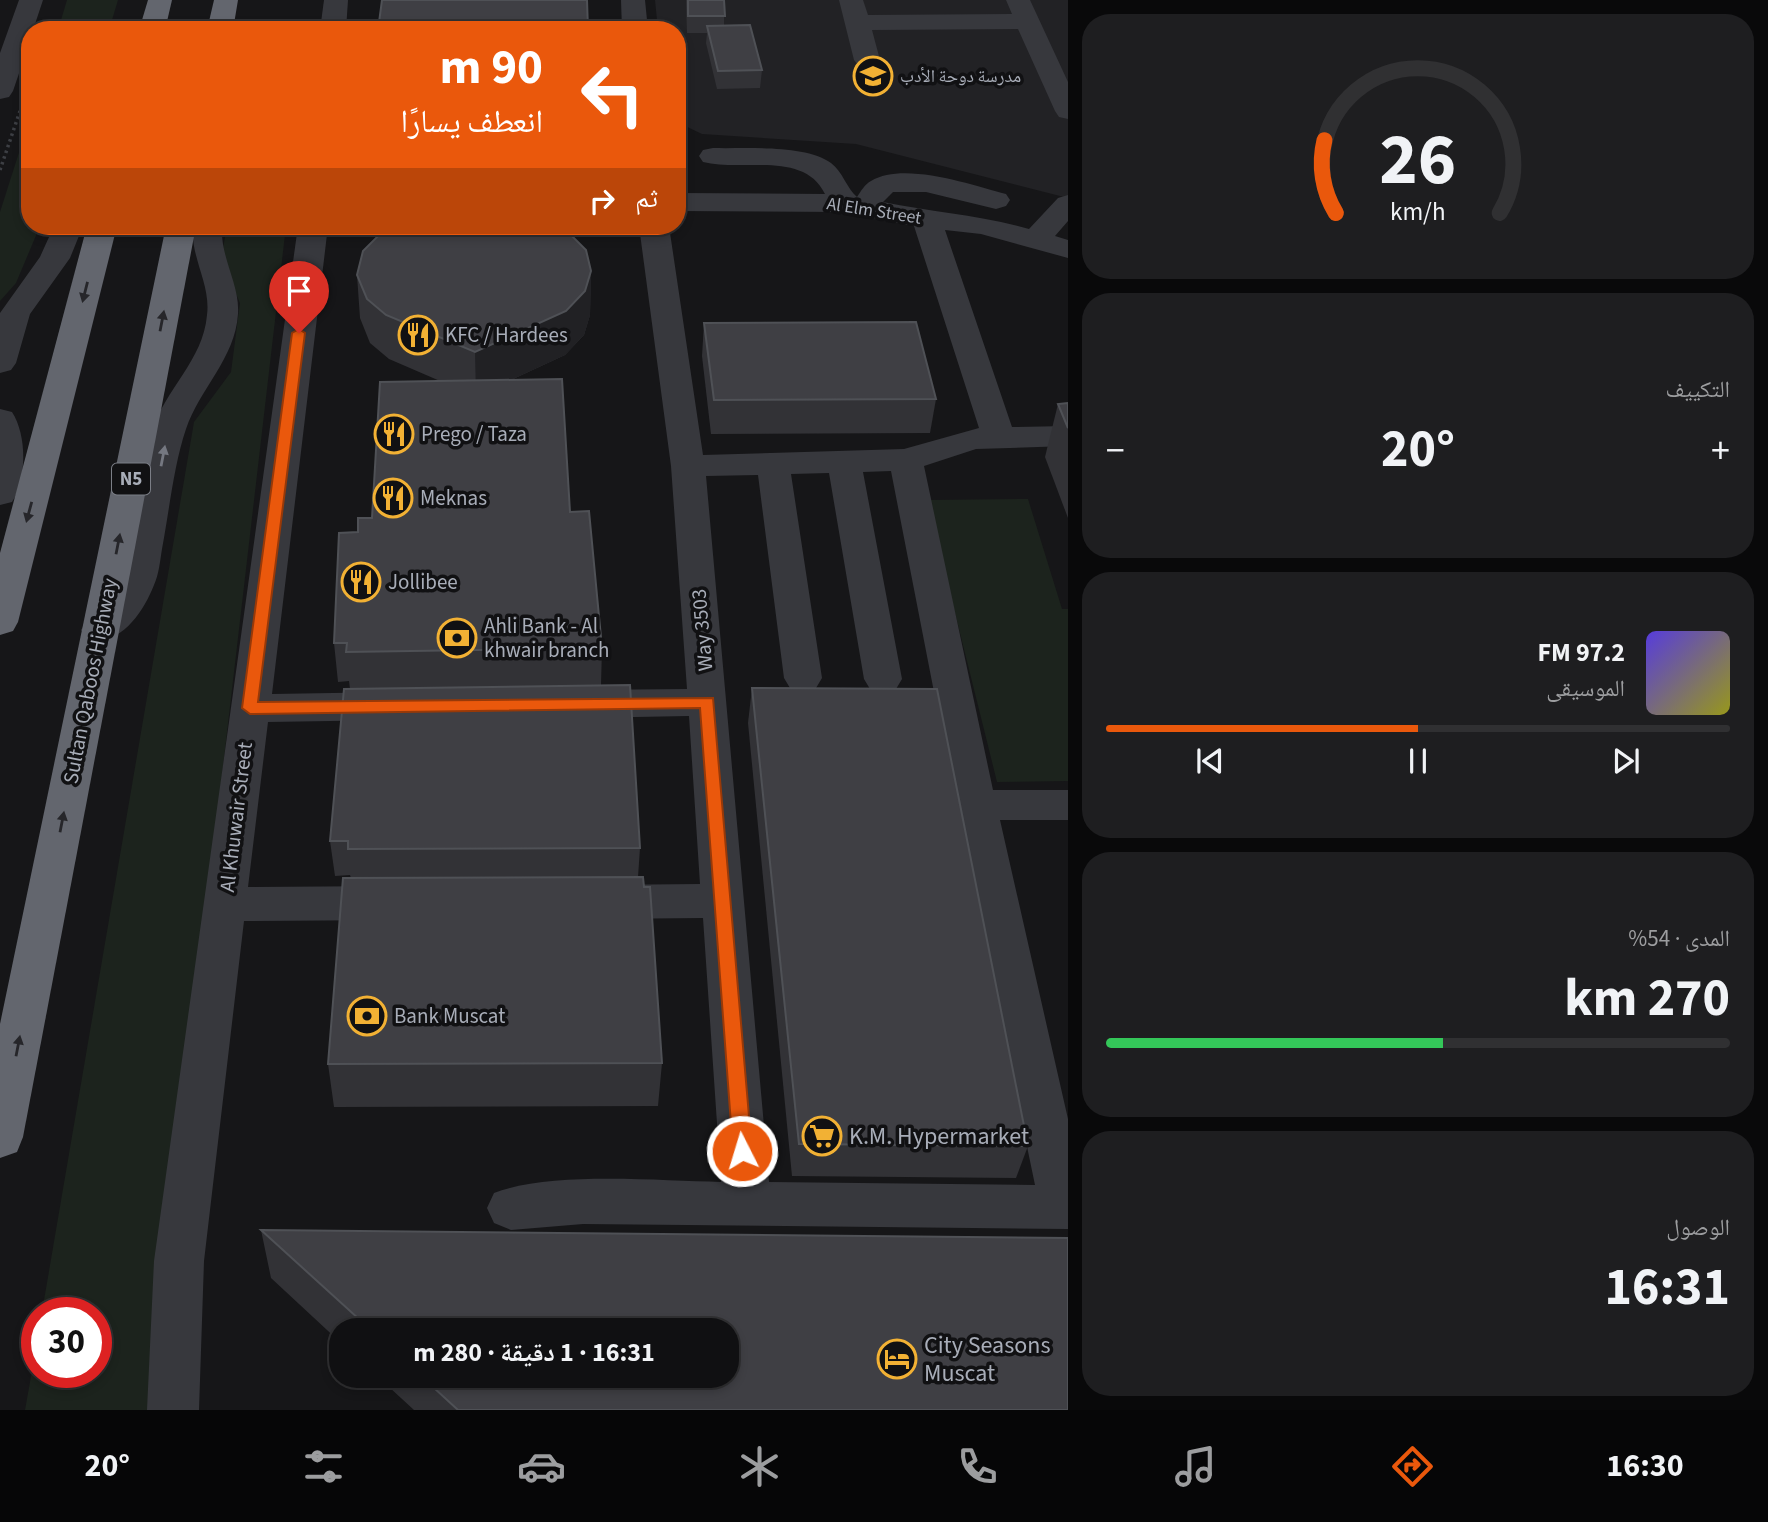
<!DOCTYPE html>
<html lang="ar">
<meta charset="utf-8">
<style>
:root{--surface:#101012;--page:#1e1e20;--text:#f1f3f6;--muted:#9c9d9f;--line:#303032;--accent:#ea580c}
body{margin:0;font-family:"Source Sans 3","Noto Naskh Arabic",sans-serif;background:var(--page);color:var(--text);direction:rtl;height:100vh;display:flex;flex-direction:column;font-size:26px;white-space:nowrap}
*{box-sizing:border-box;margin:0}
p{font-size:23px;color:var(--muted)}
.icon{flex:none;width:38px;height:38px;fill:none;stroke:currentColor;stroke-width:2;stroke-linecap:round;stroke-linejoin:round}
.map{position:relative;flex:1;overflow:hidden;direction:ltr}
.details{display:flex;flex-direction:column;gap:14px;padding:14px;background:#09090a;width:700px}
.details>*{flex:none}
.hud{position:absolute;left:21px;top:21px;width:665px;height:214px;border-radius:28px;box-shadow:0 4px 10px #0003,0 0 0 2px var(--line);direction:rtl;background:#ea580c;color:#fff;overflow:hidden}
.speed{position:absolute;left:21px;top:1297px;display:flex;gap:14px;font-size:35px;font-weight:700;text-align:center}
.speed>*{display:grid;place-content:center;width:91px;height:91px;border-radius:50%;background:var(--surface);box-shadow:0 4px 10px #0003,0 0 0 2px var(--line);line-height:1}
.speed .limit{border:10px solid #d22;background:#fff;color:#111}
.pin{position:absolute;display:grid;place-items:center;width:60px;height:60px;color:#fff;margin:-72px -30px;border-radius:50% 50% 50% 0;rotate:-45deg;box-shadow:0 0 7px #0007}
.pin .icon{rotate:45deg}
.me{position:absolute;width:77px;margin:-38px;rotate:355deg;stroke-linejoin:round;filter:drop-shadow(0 0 5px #0008)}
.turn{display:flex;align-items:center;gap:24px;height:147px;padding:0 28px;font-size:32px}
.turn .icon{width:91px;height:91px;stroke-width:2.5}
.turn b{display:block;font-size:49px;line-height:60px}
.then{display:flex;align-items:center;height:66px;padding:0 28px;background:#0003;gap:14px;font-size:26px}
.big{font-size:52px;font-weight:700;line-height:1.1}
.details .widget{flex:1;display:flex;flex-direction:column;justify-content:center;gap:10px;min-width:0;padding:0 24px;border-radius:28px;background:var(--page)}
.details .dial{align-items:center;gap:0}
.dial svg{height:182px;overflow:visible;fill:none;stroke:var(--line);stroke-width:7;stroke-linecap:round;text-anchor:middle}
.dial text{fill:var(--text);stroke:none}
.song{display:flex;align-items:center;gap:21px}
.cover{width:84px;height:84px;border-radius:10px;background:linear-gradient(135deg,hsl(250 70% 55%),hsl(60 70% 35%))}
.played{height:7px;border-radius:4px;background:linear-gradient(90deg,var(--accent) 50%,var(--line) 50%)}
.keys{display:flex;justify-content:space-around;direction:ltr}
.heat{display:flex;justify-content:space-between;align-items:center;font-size:38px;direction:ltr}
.charge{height:10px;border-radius:5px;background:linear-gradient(90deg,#34c759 54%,var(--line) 0)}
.trip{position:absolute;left:329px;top:1318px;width:410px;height:70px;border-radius:28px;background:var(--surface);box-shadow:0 4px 10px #0003,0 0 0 2px var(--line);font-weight:700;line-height:70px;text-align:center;direction:rtl}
.dock{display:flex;height:112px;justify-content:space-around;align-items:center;background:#060607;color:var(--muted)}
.dock .icon{width:49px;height:49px}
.dock .on{color:var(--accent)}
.dock b{font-size:32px;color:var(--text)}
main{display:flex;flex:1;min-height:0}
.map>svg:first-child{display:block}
.built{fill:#222225}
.green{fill:#1c231d}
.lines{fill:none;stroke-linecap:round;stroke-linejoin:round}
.path{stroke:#3d3f44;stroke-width:3.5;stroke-dasharray:2.5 3.5;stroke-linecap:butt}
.minor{fill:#37383d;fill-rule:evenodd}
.highway{fill:#63666e;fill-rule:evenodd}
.wall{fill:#323236}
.shaded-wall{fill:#212124}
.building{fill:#3f3f44;stroke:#4f5156;stroke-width:2}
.oneway{fill:#26262a}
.oneway2{fill:#757881}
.route{fill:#ea580c;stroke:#983908;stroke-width:2}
.labels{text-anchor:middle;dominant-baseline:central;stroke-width:7;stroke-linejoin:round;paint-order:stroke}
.far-poi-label{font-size:18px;fill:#a8adb8;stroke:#111113;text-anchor:start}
.far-street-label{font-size:18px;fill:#a8adb8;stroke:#111113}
.shield{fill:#111113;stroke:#7b7e86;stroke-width:2}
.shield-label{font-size:19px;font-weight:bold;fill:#a8adb8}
.poi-label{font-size:21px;fill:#a8adb8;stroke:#111113;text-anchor:start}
.street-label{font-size:21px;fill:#a8adb8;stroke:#111113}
.near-poi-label{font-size:24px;fill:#a8adb8;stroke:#111113;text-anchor:start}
</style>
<main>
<section class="details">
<div class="widget dial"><svg viewBox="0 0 100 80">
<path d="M14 69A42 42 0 1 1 86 69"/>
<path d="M14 69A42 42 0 0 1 9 37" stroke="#ea580c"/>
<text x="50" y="56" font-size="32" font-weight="700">26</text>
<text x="50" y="72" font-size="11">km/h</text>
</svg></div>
<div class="widget"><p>التكييف</p>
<div class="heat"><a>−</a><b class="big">20°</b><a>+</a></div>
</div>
<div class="widget">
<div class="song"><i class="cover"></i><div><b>97.2 FM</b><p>الموسيقى</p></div></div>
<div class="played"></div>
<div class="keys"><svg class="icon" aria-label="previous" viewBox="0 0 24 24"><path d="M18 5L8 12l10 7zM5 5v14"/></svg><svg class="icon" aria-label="pause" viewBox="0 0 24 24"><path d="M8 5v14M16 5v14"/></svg><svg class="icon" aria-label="next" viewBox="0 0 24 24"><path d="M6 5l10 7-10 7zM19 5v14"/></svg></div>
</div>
<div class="widget"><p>المدى · 54%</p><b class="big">270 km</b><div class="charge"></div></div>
<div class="widget"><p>الوصول</p><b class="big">16:31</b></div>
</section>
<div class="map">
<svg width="1068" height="1410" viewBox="0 0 1068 1410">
<rect width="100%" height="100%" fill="#161618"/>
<polygon class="built" points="655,0 1068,0 1068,198 856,144 702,134 677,122 677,30 658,30"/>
<g class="green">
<polygon points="67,0 118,0 109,30 58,30"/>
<polygon points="30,118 30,226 40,226 16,283 0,301 0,212"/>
<polygon points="227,226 286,226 148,1410 25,1410 37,1343 37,1372 96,1372 96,1312 42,1312 194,422 231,372 240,303 226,271 222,254"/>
<polygon points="1028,499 1062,609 1068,609 1068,781 997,782 927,500"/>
</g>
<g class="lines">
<polyline class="path" points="0,170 20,111"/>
<g class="minor">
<polygon points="19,0 43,0 33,30 30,30 30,41 13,91 9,97 0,99 0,53"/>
<polygon points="324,0 348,0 346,30 320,30"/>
<polygon points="621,0 645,0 648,30 622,30"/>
<polygon points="839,0 863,0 868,15 1012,14 1006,0 1030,0 1068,82 1068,119 1059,117 1055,111 1018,29 872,30 880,60 876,65 867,68 858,65 854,60"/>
<path d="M713 148C745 149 805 144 831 163 843 172 847 189 857 197 861 191 865 184 871 181 904 161 971 185 1006 194L1010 200 1006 206 996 209 926 192H893L883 202C932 212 980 215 1029 229L1058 198 1068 195V221L1055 236 1068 240V258L981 234 945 230 1012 427 1068 426V446L976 449 924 466 993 790H1068V820H1000L1068 1119V1229L583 1224 511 1230 494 1223 487 1208 494 1193C551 1171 658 1181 721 1182L703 918 600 919 585 914 579 902 585 890 600 885 700 884 689 716 581 718 567 714 562 704 567 694 581 690 687 689 671 466 639 226H669L703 455 904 449 979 428 914 226 843 212 677 211V193L825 194C804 150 742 172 703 162L699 156 703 150ZM891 471 956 805 1035 1185 769 1182 706 476 758 475 784 678 790 688 803 691 816 688 822 678 791 474 829 473 864 679 870 689 883 692 896 689 902 679 863 472Z"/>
<polygon points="54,226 83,226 70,258 30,314 16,363 11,370 0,373 0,313 40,257"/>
<path d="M193 226H222C220 258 240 284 238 314 235 359 200 388 186 429 174 464 169 512 162 549 160 561 159 574 154 585 143 613 119 648 87 639L81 630C92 612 108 603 119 584 130 534 137 480 152 431 165 389 203 361 207 315 211 284 190 257 193 226Z"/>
<polygon points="298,226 328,226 272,694 394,692 408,696 413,706 408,716 394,720 268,722 248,887 393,886 408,891 414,903 408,915 393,920 244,921 204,1261 199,1410 147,1410 154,1261"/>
<path d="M0 409 12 412C27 435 27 479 12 502L0 505Z"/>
</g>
<g class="highway">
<polygon points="148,0 172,0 165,30 139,30"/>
<polygon points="214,0 238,0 233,30 207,30"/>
<polygon points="87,226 117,226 18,622 13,631 0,635 0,553"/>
<polygon points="166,226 196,226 23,1137 17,1152 0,1158 0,1024"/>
</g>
</g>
<g class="wall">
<polygon points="686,0 724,0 724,25 762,70 760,88 717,89 706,43 707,33 687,33"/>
<polygon points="591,271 590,315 584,335 565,355 511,380 570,512 602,648 601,685 640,848 638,877 662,1063 658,1106 334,1107 328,1064 351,878 350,875 335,876 330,841 350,689 349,681 338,682 334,643 358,532 372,518 440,381 389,359 370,343 360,318 357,275"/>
<polygon points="704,323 936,399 930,433 711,434 702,356"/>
<polygon points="1068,403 1068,518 1045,457 1058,404"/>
<polygon points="752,688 1028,1146 1016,1178 792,1176 748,723"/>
<polygon points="261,1230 1068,1238 1068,1410 414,1410 377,1376 726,1376 726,1330 341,1330 341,1343 271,1278"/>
</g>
<polygon class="shaded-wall" points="591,271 590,315 584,335 565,355 476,396 475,352"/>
<g class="building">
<polygon points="382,0 587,0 588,30 378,30"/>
<polygon points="688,0 724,0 725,16 688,16"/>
<polygon points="750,25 762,70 718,71 707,26"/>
<polygon points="391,226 562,226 586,250 591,271 585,291 566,311 475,352 386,315 367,299 357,275 363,251 386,228"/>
<polygon points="916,322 936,399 714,400 704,323"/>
<polygon points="562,379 570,512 589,511 602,648 346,652 347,643 334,643 339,533 358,532 358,518 372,518 380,382"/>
<polygon points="1068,403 1068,428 1058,404"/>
<polygon points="630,685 640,848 348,849 348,841 330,841 344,689"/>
<polygon points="752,688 937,689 1028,1146 799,1144"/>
<polygon points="643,877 644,887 650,887 662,1063 328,1064 343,878"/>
<polygon points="261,1230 1068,1238 1068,1410 458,1410 421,1376 726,1376 726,1330 371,1330"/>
</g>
<defs><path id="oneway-solid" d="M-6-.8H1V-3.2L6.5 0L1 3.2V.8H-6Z" transform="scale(1.75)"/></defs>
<g class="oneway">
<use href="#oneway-solid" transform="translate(85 292) rotate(104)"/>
<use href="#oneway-solid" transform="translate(162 321) rotate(-79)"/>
<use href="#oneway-solid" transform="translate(29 512) rotate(105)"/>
<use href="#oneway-solid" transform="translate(118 544) rotate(-79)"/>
<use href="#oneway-solid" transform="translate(62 822) rotate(-79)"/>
<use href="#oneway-solid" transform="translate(18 1046) rotate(-79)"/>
</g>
<use class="oneway2" href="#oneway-solid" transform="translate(163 456) rotate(-79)"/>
<polygon class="route" points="299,329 305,333 258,702 713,698 752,1151 749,1157 742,1159 735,1157 733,1151 700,708 250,714 242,708 292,333"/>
<defs>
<symbol id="school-ring" viewBox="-11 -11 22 22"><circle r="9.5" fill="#111113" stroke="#f2b134" stroke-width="1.5"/><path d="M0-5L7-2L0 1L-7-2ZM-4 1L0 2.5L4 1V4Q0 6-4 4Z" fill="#f2b134"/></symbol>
<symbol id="restaurant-ring" viewBox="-11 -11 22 22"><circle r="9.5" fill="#111113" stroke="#f2b134" stroke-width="1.5"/><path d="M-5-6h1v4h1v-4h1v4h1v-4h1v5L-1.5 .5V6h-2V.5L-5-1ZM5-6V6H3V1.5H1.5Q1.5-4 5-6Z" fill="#f2b134"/></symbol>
<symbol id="bank-ring" viewBox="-11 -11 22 22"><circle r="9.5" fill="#111113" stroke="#f2b134" stroke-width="1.5"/><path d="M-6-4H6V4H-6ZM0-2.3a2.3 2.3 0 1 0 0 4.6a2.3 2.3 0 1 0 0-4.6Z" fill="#f2b134"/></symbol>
<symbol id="supermarket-ring" viewBox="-11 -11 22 22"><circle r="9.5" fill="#111113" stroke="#f2b134" stroke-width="1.5"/><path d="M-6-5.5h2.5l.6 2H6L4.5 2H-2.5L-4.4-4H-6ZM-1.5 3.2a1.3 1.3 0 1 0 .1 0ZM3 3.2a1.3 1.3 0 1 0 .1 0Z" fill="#f2b134"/></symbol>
<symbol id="hotel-ring" viewBox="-11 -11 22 22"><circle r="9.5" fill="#111113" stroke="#f2b134" stroke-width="1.5"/><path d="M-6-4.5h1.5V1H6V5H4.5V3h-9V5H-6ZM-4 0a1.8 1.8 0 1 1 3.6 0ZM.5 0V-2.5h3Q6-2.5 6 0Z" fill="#f2b134"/></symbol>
</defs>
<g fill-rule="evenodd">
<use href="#school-ring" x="851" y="54" width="44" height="44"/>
<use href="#restaurant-ring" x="396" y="313" width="44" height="44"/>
<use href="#restaurant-ring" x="372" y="412" width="44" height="44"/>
<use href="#restaurant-ring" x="371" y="476" width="44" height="44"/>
<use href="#restaurant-ring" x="339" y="560" width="44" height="44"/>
<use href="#bank-ring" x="435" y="616" width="44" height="44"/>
<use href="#bank-ring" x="345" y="994" width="44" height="44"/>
<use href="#supermarket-ring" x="800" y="1114" width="44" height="44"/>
<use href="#hotel-ring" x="875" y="1337" width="44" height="44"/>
</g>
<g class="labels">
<g class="far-poi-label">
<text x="900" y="76">مدرسة دوحة الأدب</text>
</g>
<g class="far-street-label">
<text transform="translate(874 211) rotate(9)">Al Elm Street</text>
</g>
<rect class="shield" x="112" y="463.5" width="38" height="31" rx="5"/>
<g class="shield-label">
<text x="131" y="479">N5</text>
</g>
<g class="poi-label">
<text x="445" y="335">KFC / Hardees</text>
<text x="421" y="434">Prego / Taza</text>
<text x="420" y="498">Meknas</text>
<text x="388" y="582">Jollibee</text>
<text x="484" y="626">Ahli Bank - Al<tspan x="484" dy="24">khwair branch</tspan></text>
<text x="394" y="1016">Bank Muscat</text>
</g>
<g class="street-label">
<text transform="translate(702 630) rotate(-95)">Way 3503</text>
<text transform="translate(90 681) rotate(-79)">Sultan Qaboos Highway</text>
<text transform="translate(236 817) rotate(-83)">Al Khuwair Street</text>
</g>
<g class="near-poi-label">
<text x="849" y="1136">K.M. Hypermarket</text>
<text x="924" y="1345">City Seasons<tspan x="924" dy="28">Muscat</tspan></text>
</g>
</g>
</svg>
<div class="speed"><div class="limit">30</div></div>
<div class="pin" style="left:299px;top:333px;background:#d93025"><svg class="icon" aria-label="arrive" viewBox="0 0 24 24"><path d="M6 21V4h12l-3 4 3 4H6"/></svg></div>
<svg class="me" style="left:742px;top:1151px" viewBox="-20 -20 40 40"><circle r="17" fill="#ea580c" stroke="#fff" stroke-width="3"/><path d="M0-11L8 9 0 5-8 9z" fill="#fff"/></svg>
<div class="trip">16:31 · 1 دقيقة · 280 m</div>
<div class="hud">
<div class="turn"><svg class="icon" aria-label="left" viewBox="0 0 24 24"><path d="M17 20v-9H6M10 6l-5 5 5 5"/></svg><div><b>90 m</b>انعطف يسارًا</div></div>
<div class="then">ثم<svg class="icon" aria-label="right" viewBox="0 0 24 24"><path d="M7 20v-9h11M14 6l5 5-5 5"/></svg></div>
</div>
</div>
</main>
<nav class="dock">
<b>16:30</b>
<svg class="icon on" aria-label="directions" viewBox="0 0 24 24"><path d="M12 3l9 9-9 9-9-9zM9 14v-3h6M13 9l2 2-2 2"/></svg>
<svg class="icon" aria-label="music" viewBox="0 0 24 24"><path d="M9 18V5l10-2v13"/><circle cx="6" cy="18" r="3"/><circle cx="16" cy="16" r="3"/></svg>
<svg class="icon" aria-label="phone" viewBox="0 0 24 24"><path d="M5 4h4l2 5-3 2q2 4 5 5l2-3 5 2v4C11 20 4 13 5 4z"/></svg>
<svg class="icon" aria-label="climate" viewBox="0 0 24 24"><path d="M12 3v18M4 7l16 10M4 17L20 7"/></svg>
<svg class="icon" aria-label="car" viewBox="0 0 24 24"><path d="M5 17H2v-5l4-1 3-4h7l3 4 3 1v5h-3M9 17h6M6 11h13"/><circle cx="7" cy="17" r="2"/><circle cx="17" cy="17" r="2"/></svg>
<svg class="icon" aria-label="filters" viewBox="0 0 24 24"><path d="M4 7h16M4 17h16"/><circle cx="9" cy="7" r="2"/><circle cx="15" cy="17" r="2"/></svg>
<b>20°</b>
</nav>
